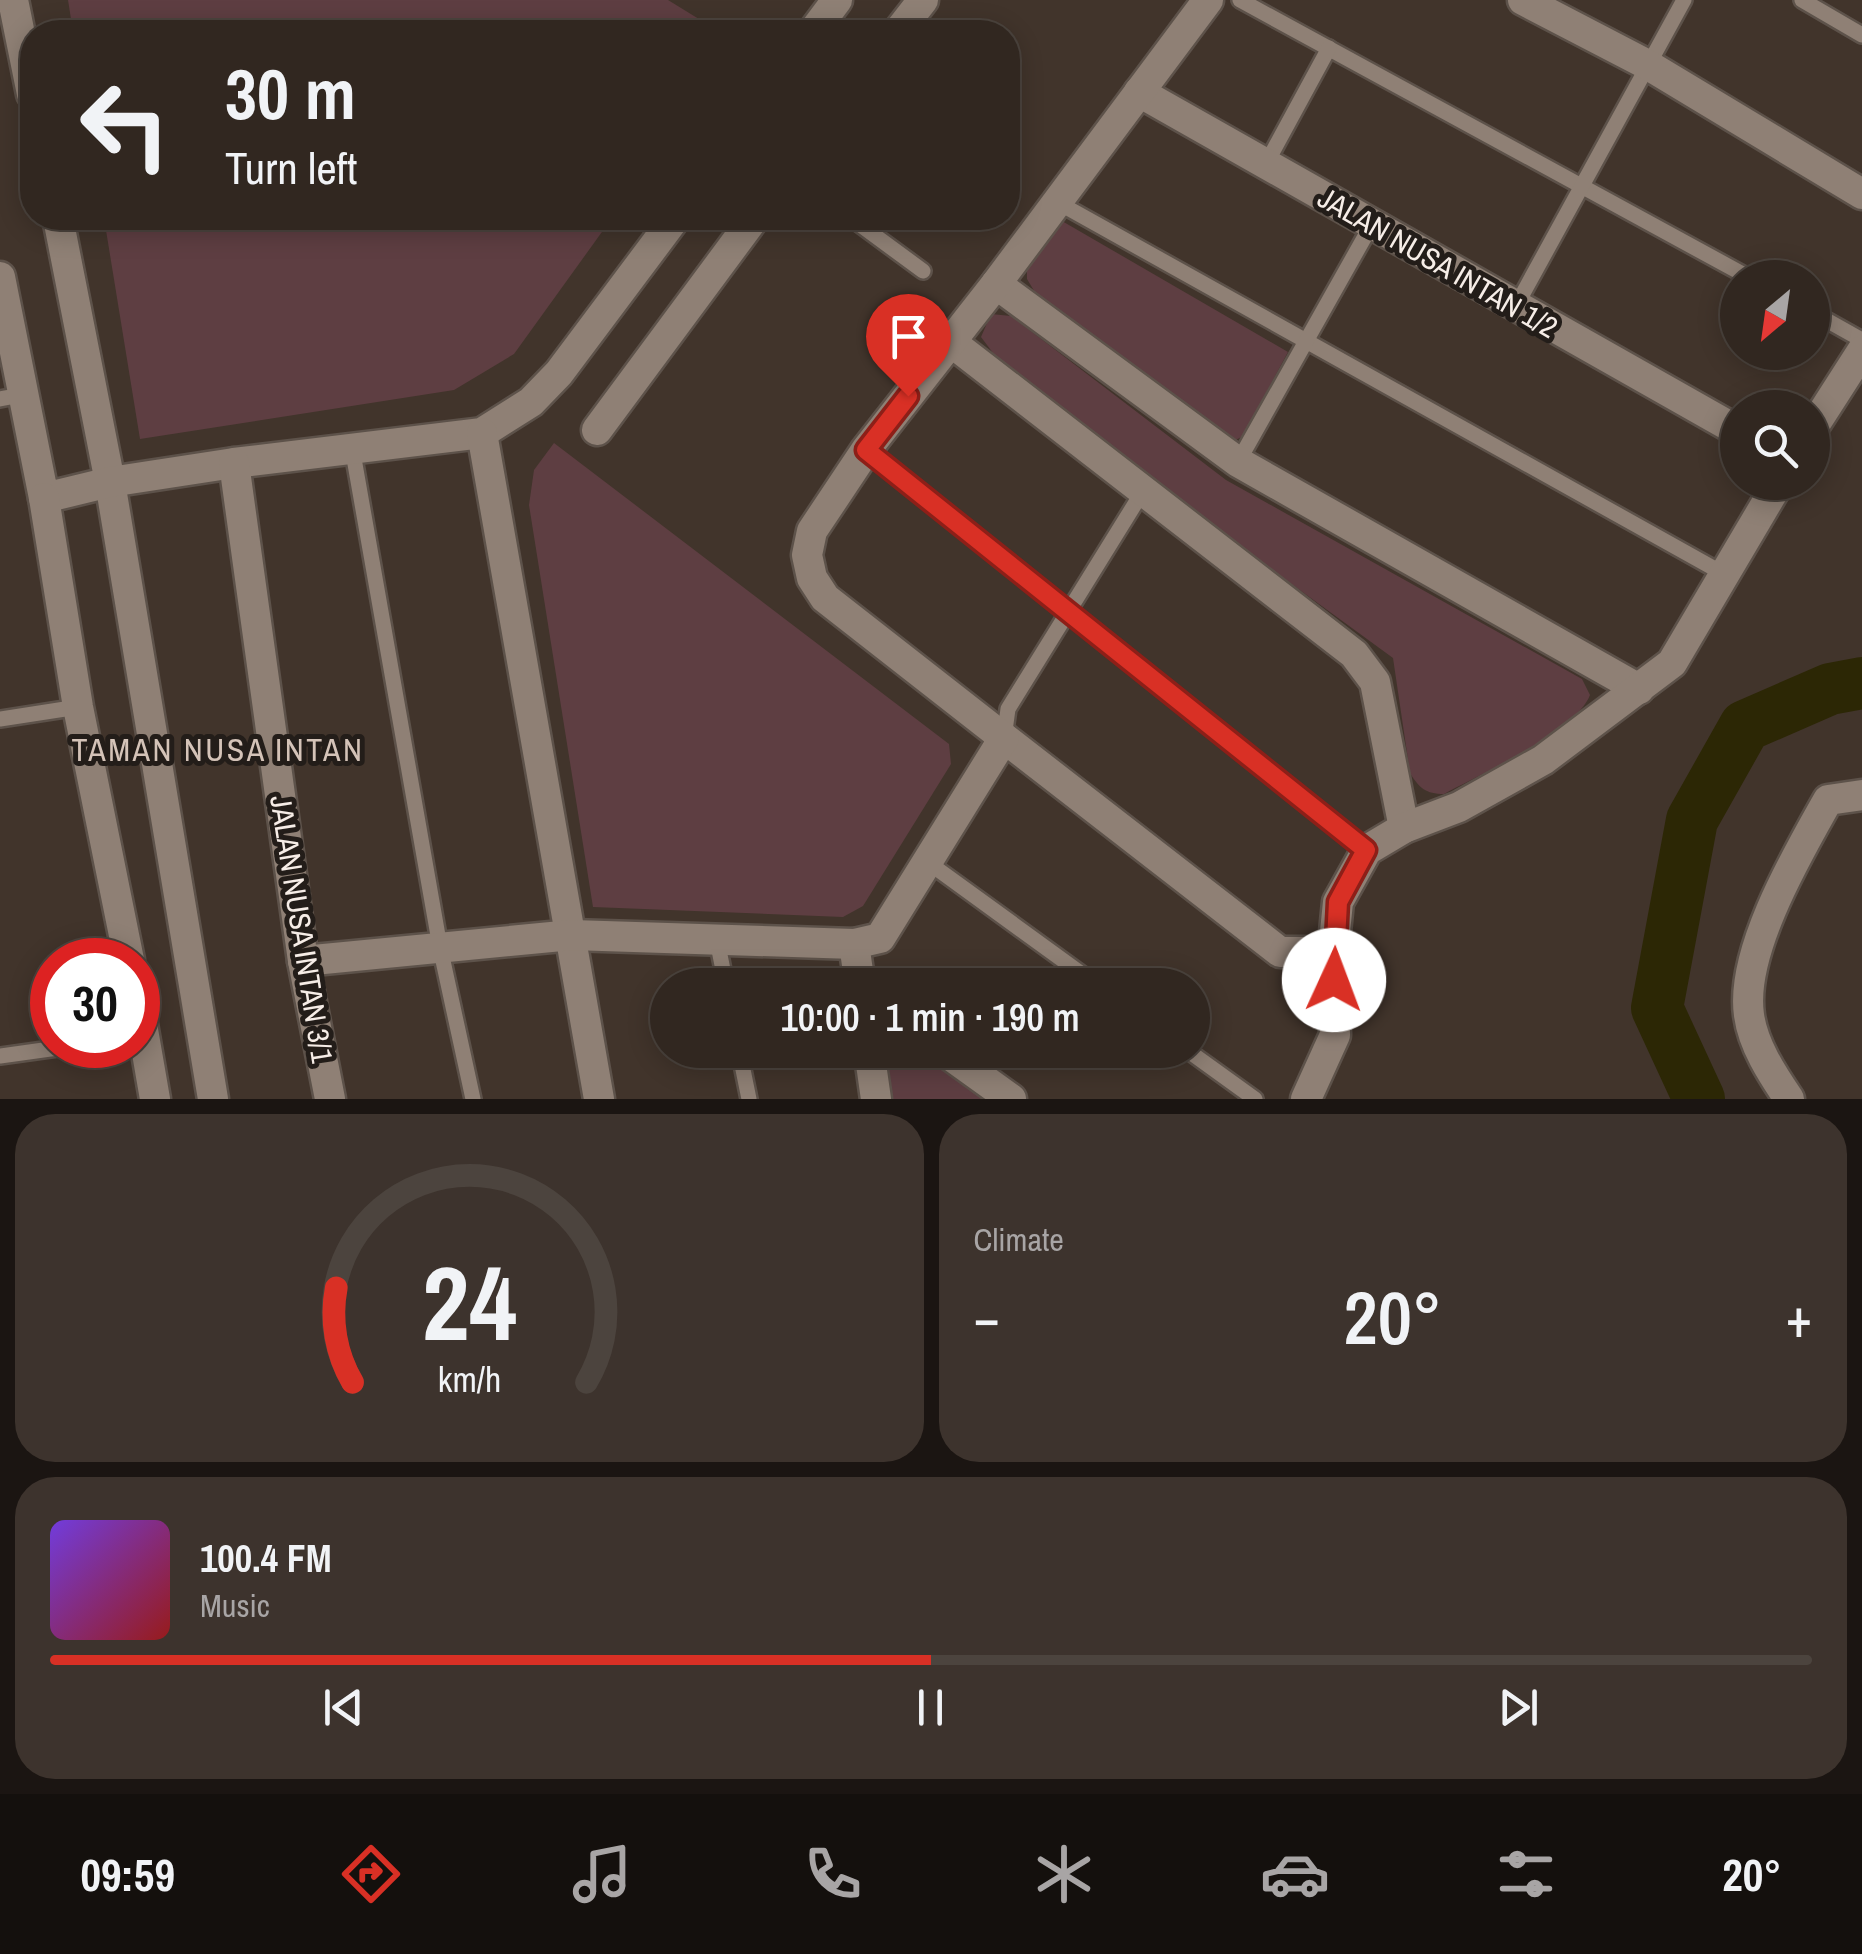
<!DOCTYPE html>
<meta charset="utf-8">
<style>
:root{--surface:#312720;--page:#3d332d;--text:#f1f3f6;--muted:#a8a5a5;--line:#4c443e;--accent:#d93025}
body{margin:0;font-family:"Archivo Narrow",sans-serif;background:var(--page);color:var(--text);height:100vh;display:flex;flex-direction:column;font-size:38px;white-space:nowrap}
*{box-sizing:border-box;margin:0}
p{font-size:32px;color:var(--muted)}
.icon{flex:none;width:55px;height:55px;fill:none;stroke:currentColor;stroke-width:2;stroke-linecap:round;stroke-linejoin:round}
.map{position:relative;height:1099px;overflow:hidden}
.side{display:flex;flex-direction:column;gap:15px;padding:15px;background:#1b1512;flex:1}
.side>*{flex:none}
.banner{position:absolute;left:20px;top:20px;width:1000px;height:210px;border-radius:40px;box-shadow:0 5px 25px #0003,0 0 0 2px var(--line);background:#312720;color:var(--text);overflow:hidden}
.needle{width:65px;rotate:209deg}
.fabs{position:absolute;left:1720px;top:260px;display:grid;gap:20px}
.fabs a{display:grid;place-items:center;width:110px;height:110px;border-radius:50%;background:var(--surface);box-shadow:0 5px 25px #0003,0 0 0 2px var(--line);font-size:50px}
.speed{position:absolute;left:30px;top:938px;display:flex;gap:20px;font-size:50px;font-weight:700;text-align:center}
.speed>*{display:grid;place-content:center;width:130px;height:130px;border-radius:50%;background:var(--surface);box-shadow:0 5px 25px #0003,0 0 0 2px var(--line);line-height:1}
.speed .limit{border:15px solid #d22;background:#fff;color:#111}
.pin{position:absolute;display:grid;place-items:center;width:85px;height:85px;color:#fff;margin:-102px -42px;border-radius:50% 50% 50% 0;rotate:-45deg;box-shadow:0 0 10px #0007}
.pin .icon{rotate:45deg}
.me{position:absolute;width:110px;margin:-55px;rotate:2deg;stroke-linejoin:round;filter:drop-shadow(0 0 8px #0008)}
.turn{display:flex;align-items:center;gap:35px;height:210px;padding:0 40px;font-size:45px}
.turn .icon{width:130px;height:130px;stroke-width:2.5}
.turn b{display:block;font-size:70px;line-height:85px}
.big{font-size:75px;font-weight:600;line-height:1.1}
.side .tile{flex:1;display:flex;flex-direction:column;justify-content:center;gap:15px;min-width:0;padding:0 35px;border-radius:40px;background:var(--page)}
.side .dial{align-items:center;gap:0}
.dial svg{height:260px;overflow:visible;fill:none;stroke:var(--line);stroke-width:7;stroke-linecap:round;text-anchor:middle}
.dial text{fill:var(--text);stroke:none}
.song{display:flex;align-items:center;gap:30px}
.cover{width:120px;height:120px;border-radius:15px;background:linear-gradient(135deg,hsl(260 70% 55%),hsl(0 70% 35%))}
.played{height:10px;border-radius:5px;background:linear-gradient(90deg,var(--accent) 50%,var(--line) 50%)}
.keys{display:flex;justify-content:space-around;direction:ltr}
.heat{display:flex;justify-content:space-between;align-items:center;font-size:55px;direction:ltr}
.side .tiles{flex:1;display:grid;gap:15px;grid-template-columns:1fr 1fr}
.tile:last-child{grid-column:span 2}
.trip{position:absolute;left:650px;top:968px;width:560px;height:100px;border-radius:50px;background:var(--surface);box-shadow:0 5px 25px #0003,0 0 0 2px var(--line);font-weight:600;line-height:100px;text-align:center}
.tab-bar{display:flex;height:160px;justify-content:space-around;align-items:center;background:#14100d;color:var(--muted)}
.tab-bar .icon{width:70px;height:70px}
.tab-bar .on{color:var(--accent)}
.tab-bar b{font-size:45px;color:var(--text)}
.map>svg:first-child{display:block}
.green{fill:#5e3e42}
.lines{fill:none;stroke-linecap:round;stroke-linejoin:round}
.river{stroke:#2c2705;stroke-width:52}
.lane-casing{stroke:#5d524a;stroke-width:20}
.street-casing{stroke:#5d524a;stroke-width:35}
.lane{stroke:#8f8075;stroke-width:15}
.street{stroke:#8f8075;stroke-width:30}
.route-casing{stroke:#8d1f18;stroke-width:25}
.route{stroke:#d93025;stroke-width:18}
.labels{text-anchor:middle;dominant-baseline:central;stroke-width:10;stroke-linejoin:round;paint-order:stroke}
.street-label{font-size:30px;fill:#f6ede7;stroke:#231d19}
.neighbourhood-label{font-size:32px;letter-spacing:2.5px;fill:#d4c3b8;stroke:#231d19}
</style>
<div class="map">
<svg width="1862" height="1099" viewBox="0 0 1862 1099">
<rect width="100%" height="100%" fill="#41342b"/>
<g class="green">
<polygon points="68,0 668,0 720,32 73,32"/>
<polygon points="104,218 612,218 514,354 454,390 140,439"/>
<polygon points="1062,221 1288,352 1243,436 1234,441 1039,299 1027,279 1027,264"/>
<path d="M991 314 1011 316 1226 480 1582 679 1590 695C1575 733 1482 773 1444 794 1426 794 1419 788 1410 773L1393 658 1205 521 996 357 981 337Z"/>
<polygon points="554,443 949,744 951,764 863,906 843,917 593,907 529,505 534,470"/>
<polygon points="882,1050 919,1050 989,1099 890,1099"/>
</g>
<g class="lines">
<polyline class="river" points="1699,1099 1657,1008 1692,820 1745,726 1830,689 1862,683"/>
<defs>
<g id="lane">
<polyline points="1240,0 1750,278"/>
<polyline points="1802,0 1862,35"/>
<polyline points="1266,164 1329,48"/>
<polyline points="1057,202 1724,574"/>
<polyline points="851,218 923,271"/>
<polyline points="1516,306 1684,0"/>
<polyline points="1812,312 1862,340"/>
<polyline points="0,399 21,395"/>
<polyline points="352,447 440,947 473,1099"/>
<polyline points="866,450 1367,850"/>
<polyline points="1238,462 1372,224"/>
<polyline points="0,719 78,707"/>
<polyline points="1004,738 1008,709 1143,491"/>
<polyline points="929,863 1097,985"/>
<polyline points="717,940 726,985"/>
<polyline points="739,1050 749,1099"/>
<polyline points="1187,1050 1255,1099"/>
<polyline points="0,1056 79,1045"/>
</g>
<g id="street">
<polyline points="13,0 32,94"/>
<polyline points="1523,0 1648,65 1862,194"/>
<polyline points="813,32 837,0"/>
<polyline points="898,32 923,0"/>
<polyline points="1139,92 1738,431"/>
<polyline points="58,218 110,482 213,1099"/>
<polyline points="0,277 44,498 110,482 234,463 482,433 531,402 559,373 675,218"/>
<polyline points="996,284 1238,462 1639,689"/>
<polyline points="951,342 1354,654 1375,682 1404,828"/>
<polyline points="1812,429 1862,351"/>
<polyline points="597,430 754,218"/>
<polyline points="482,433 599,1099"/>
<polyline points="234,463 303,961 330,1099"/>
<polyline points="44,498 78,707 129,960"/>
<polyline points="1004,738 1280,952 1333,952"/>
<polyline points="854,944 860,985"/>
<polyline points="303,961 572,935 854,944 880,938 1004,738 825,598 812,578 807,555 812,531 866,450 996,284 1208,0"/>
<polyline points="138,1001 155,1099"/>
<polyline points="869,1050 876,1099"/>
<polyline points="943,1050 1011,1099"/>
<polyline points="1306,1099 1335,1035 1333,952 1338,902 1367,850 1404,828 1459,807 1543,760 1672,663 1779,482"/>
<path d="M1789 1099C1772 1074 1753 1045 1749 1015 1740 952 1797 855 1828 800L1862 795"/>
</g>
</defs>
<use href="#lane" class="lane-casing"/>
<use href="#street" class="street-casing"/>
<use href="#lane" class="lane"/>
<use href="#street" class="street"/>
</g>
<g class="lines">
<defs>
<polyline id="route" points="908,396 866,450 1366,850 1338,902 1334,980"/>
</defs>
<use href="#route" class="route-casing"/>
<use href="#route" class="route"/>
</g>
<g class="labels">
<g class="street-label">
<text transform="translate(1438 262) rotate(30)">JALAN NUSA INTAN 1/2</text>
<text transform="translate(302 929) rotate(81)">JALAN NUSA INTAN 3/1</text>
</g>
<g class="neighbourhood-label">
<text x="218" y="749">TAMAN NUSA INTAN</text>
</g>
</g>
</svg>
<div class="fabs">
<a><svg class="needle" viewBox="-14 -14 28 28"><path d="M0-13l5 13h-10z" fill="#e53935"/><path d="M0 13l5-13h-10z" fill="#a8a5a5"/></svg></a>
<a><svg class="icon" aria-label="search" viewBox="0 0 24 24"><circle cx="10" cy="10" r="6"/><path d="M15 15l6 6"/></svg></a>
</div>
<div class="speed"><div class="limit">30</div></div>
<div class="pin" style="left:908px;top:396px;background:#d93025"><svg class="icon" aria-label="arrive" viewBox="0 0 24 24"><path d="M6 21V4h12l-3 4 3 4H6"/></svg></div>
<svg class="me" style="left:1334px;top:980px" viewBox="-20 -20 40 40"><circle r="19" fill="#fff"/><path d="M0-13L10 11 0 6-10 11z" fill="#d93025"/></svg>
<div class="trip">10:00 · 1 min · 190 m</div>
<div class="banner">
<div class="turn"><svg class="icon" aria-label="left" viewBox="0 0 24 24"><path d="M17 20v-9H6M10 6l-5 5 5 5"/></svg><div><b>30 m</b>Turn left</div></div>
</div>
</div>
<section class="side">
<div class="tiles">
<div class="tile dial"><svg viewBox="0 0 100 80">
<path d="M14 69A42 42 0 1 1 86 69"/>
<path d="M14 69A42 42 0 0 1 9 40" stroke="#d93025"/>
<text x="50" y="56" font-size="32" font-weight="700">24</text>
<text x="50" y="72" font-size="11">km/h</text>
</svg></div>
<div class="tile"><p>Climate</p>
<div class="heat"><a>−</a><b class="big">20°</b><a>+</a></div>
</div>
<div class="tile">
<div class="song"><i class="cover"></i><div><b>100.4 FM</b><p>Music</p></div></div>
<div class="played"></div>
<div class="keys"><svg class="icon" aria-label="previous" viewBox="0 0 24 24"><path d="M18 5L8 12l10 7zM5 5v14"/></svg><svg class="icon" aria-label="pause" viewBox="0 0 24 24"><path d="M8 5v14M16 5v14"/></svg><svg class="icon" aria-label="next" viewBox="0 0 24 24"><path d="M6 5l10 7-10 7zM19 5v14"/></svg></div>
</div>
</div>
</section>
<nav class="tab-bar">
<b>09:59</b>
<svg class="icon on" aria-label="directions" viewBox="0 0 24 24"><path d="M12 3l9 9-9 9-9-9zM9 14v-3h6M13 9l2 2-2 2"/></svg>
<svg class="icon" aria-label="music" viewBox="0 0 24 24"><path d="M9 18V5l10-2v13"/><circle cx="6" cy="18" r="3"/><circle cx="16" cy="16" r="3"/></svg>
<svg class="icon" aria-label="phone" viewBox="0 0 24 24"><path d="M5 4h4l2 5-3 2q2 4 5 5l2-3 5 2v4C11 20 4 13 5 4z"/></svg>
<svg class="icon" aria-label="climate" viewBox="0 0 24 24"><path d="M12 3v18M4 7l16 10M4 17L20 7"/></svg>
<svg class="icon" aria-label="car" viewBox="0 0 24 24"><path d="M5 17H2v-5l4-1 3-4h7l3 4 3 1v5h-3M9 17h6M6 11h13"/><circle cx="7" cy="17" r="2"/><circle cx="17" cy="17" r="2"/></svg>
<svg class="icon" aria-label="filters" viewBox="0 0 24 24"><path d="M4 7h16M4 17h16"/><circle cx="9" cy="7" r="2"/><circle cx="15" cy="17" r="2"/></svg>
<b>20°</b>
</nav>
